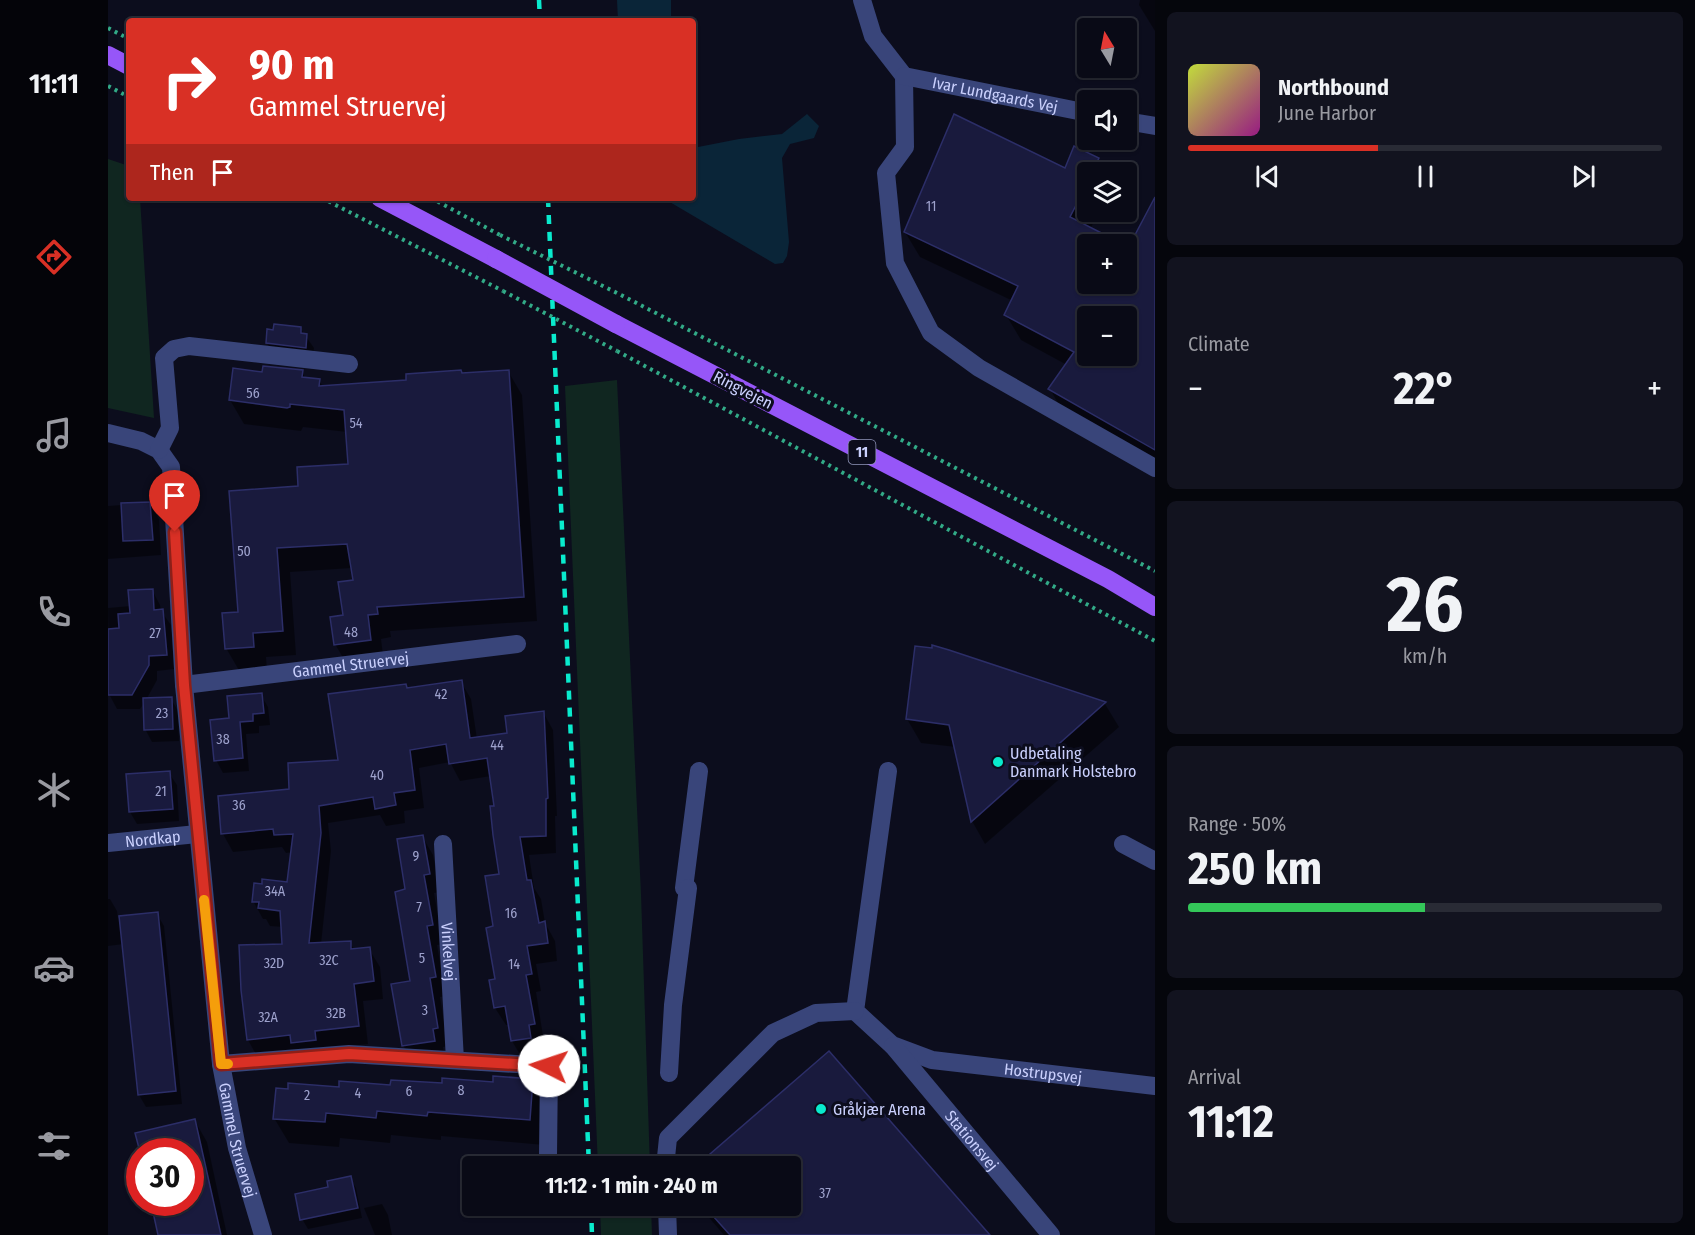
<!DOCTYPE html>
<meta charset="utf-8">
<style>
:root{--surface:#090a16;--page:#12131f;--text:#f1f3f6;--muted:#999aa1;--line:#292b35;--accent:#d93025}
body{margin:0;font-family:"Fira Sans Condensed",sans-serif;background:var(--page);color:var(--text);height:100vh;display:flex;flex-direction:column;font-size:22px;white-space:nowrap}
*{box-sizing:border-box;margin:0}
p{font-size:20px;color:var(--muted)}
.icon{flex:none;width:33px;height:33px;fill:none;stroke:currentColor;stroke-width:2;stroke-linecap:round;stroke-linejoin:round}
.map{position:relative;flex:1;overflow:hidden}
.side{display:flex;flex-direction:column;gap:12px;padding:12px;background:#05060c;width:540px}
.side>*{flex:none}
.guide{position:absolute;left:18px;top:18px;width:570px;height:183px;border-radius:6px;box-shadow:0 2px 4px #0004,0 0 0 2px var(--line);background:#d93025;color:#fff;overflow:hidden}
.needle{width:39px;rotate:350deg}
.fabs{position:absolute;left:969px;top:18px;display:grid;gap:12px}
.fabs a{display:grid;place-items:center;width:60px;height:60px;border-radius:6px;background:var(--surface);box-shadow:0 2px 4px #0004,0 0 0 2px var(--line);font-size:30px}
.speed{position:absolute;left:18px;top:1138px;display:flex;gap:12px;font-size:30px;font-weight:700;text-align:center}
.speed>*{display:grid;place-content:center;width:78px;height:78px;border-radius:50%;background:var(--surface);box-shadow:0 2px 4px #0004,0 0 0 2px var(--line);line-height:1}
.speed .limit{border:9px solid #d22;background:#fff;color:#111}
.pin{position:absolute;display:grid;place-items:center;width:51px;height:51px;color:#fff;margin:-62px -26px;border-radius:50% 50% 50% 0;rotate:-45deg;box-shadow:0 0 6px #0007}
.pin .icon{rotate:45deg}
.me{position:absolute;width:66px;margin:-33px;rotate:274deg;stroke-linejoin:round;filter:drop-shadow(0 0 4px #0008)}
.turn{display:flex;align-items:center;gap:21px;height:126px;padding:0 24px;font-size:27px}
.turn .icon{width:78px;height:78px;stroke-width:2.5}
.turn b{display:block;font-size:42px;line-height:51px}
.then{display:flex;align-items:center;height:57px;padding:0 24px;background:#0003;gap:12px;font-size:22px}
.big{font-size:45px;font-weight:700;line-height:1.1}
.side .card{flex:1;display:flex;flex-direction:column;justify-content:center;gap:9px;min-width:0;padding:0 21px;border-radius:9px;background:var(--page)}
.side .dial{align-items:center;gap:0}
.dial b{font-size:78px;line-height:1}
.song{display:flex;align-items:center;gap:18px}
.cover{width:72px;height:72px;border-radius:9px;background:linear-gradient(135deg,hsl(70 70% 55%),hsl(310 70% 35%))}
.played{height:6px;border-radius:3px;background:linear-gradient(90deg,var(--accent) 40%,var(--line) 40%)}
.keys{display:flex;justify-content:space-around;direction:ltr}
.heat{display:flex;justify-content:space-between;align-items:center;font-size:33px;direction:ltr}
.charge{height:9px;border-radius:4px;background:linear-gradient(90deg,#34c759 50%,var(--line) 0)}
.trip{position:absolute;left:354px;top:1156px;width:339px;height:60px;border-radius:6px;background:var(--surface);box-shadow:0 2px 4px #0004,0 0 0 2px var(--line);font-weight:700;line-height:60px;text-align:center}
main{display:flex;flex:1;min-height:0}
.dock{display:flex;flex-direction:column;width:108px;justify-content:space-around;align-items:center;background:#040409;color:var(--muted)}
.dock .icon{width:42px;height:42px}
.dock .selected{color:var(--accent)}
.dock b{font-size:27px;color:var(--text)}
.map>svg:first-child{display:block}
.green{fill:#102620}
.water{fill:#0a2538}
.shadow{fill:#0007;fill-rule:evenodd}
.building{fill:#191a3d;stroke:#2c2e68;stroke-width:1.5;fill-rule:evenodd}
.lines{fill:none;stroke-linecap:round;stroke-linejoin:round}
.path{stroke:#32aa87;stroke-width:4;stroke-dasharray:3 4.5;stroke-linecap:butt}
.minor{stroke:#39457a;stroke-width:18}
.major{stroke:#9656f8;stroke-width:18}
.rail{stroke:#09eacd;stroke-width:4.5;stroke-dasharray:9 8;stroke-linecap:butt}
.path-bridge{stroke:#32aa87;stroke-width:4;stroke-dasharray:3 4.5;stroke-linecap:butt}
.major-bridge{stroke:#9656f8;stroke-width:18}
.route-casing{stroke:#8d1f18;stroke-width:15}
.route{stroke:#d93025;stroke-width:10}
.slow{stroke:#f59e0b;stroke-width:10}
.poi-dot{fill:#09eacd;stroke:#0c0d1d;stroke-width:2}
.labels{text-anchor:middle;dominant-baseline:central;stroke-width:6;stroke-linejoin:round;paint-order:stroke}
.number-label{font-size:14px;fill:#9ea2cd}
.shield{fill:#0c0d1d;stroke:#9196ba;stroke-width:1.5}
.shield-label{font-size:15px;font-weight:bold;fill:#cad0fd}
.street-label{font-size:16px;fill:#cad0fd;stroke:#0c0d1d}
.poi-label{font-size:16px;fill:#cad0fd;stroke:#0c0d1d;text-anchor:start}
</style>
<main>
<nav class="dock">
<b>11:11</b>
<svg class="icon selected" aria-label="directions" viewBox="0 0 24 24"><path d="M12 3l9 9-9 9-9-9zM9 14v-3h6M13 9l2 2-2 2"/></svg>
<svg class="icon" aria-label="music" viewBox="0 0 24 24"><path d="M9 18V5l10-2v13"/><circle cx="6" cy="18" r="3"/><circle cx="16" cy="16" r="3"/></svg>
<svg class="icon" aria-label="phone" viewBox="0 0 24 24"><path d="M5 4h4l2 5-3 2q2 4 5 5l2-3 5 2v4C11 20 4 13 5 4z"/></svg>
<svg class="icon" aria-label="climate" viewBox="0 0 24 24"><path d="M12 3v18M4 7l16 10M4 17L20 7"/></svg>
<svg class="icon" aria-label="car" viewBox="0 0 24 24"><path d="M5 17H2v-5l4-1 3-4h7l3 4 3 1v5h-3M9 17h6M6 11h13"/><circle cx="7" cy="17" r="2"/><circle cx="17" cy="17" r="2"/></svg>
<svg class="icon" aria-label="filters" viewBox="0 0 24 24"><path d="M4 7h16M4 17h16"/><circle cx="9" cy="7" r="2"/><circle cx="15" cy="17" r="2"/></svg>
</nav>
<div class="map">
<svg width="1047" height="1235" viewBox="0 0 1047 1235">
<rect width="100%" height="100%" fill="#0c0d1d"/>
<g class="green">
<polygon points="0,159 21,166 21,198 32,198 46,418 0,408"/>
<polygon points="509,380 533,894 542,1167 490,1167 457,386"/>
<polygon points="492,1206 543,1206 544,1235 493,1235"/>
</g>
<g class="water">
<polygon points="509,0 563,0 563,21 510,21"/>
<polygon points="699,114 711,126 706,138 682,144 674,158 681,242 679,256 675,263 667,264 555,198 585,198 585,148 631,139 674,134"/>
</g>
<g class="shadow">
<polygon points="1032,0 1047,0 1047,31 1031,5"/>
<path d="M967 148 990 160 998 172H980V212H991L982 229 1011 244H980V284H1018V248L1021 250 1047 201V466L956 414 942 389 959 365 913 340 898 315 905 301 812 257 797 232 958 170ZM980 316H1018V356H980Z"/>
<polygon points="192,328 206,348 204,360 166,355 159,343 166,331"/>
<polygon points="400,371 414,395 429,621 282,631 283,637 273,639 276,663 241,668 227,644 247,581 244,568 182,572 188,655 158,657 159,670 132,672 118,648 131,614 192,487 242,465 239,432 195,427 193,431 136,424 122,400 156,374 194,372 198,379 211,380 215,387 300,381"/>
<polygon points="41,503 51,519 53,555 0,559 0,506"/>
<polygon points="44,590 52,605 53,611 63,625 66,669 49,671 49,680 38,700 63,699 70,711 71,741 44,742 37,729 36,703 32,709 9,709 1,694 0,608 23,606"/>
<polygon points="826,647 997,704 1011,727 877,844 864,821 848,747 813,743 799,719 826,650"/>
<polygon points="353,682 363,699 369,739 401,734 435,712 445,730 449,816 447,816 448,853 421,855 426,888 433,899 437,923 447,941 449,961 428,964 433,991 428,992 436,1042 430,1043 433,1055 414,1058 404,1041 401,1025 398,1025 387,1008 389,980 387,928 393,875 383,776 352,781 342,762 311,768 316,808 296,811 297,823 278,826 272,815 220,823 223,851 213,944 242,942 246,950 261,949 272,967 275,999 255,1001 260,1044 150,1058 140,1040 175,945 175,927 162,926 158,919 155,919 145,901 181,884 184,852 178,853 174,847 125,852 115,834 112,798 183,790 232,761 300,690"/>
<polygon points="153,695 160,707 162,725 151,726 151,733 138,734 141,771 115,773 108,760 122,719"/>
<polygon points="61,773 69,785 71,821 29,824 22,812"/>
<polygon points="314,836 325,855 332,892 326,893 335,944 329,945 338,996 332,997 340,1046 335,1047 337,1060 306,1064 295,1045 304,982 299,890"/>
<polygon points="0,899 2,899 9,911 10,918 49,914 56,926 74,1104 38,1107 31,1095 16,944 0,946"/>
<polygon points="721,1053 879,1235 616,1235 591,1206 682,1206 682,1167 590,1167"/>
<polygon points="425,1080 439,1105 436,1145 333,1136 333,1140 283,1135 282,1143 232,1138 231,1147 181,1143 166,1118 232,1089 386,1084"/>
<polygon points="87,1121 99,1142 119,1235 52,1235 44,1203 82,1203 82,1152 33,1152"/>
<polygon points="242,1178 248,1188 254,1218 200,1229 194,1219 222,1188"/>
<polygon points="274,1204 280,1215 284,1235 267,1235 256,1208"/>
</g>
<g class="building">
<path d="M846 114 957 168 966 146 991 158 984 172H980V182L962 217 1015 244H980V284H1018V252L1047 197V450L940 389 966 352 896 315 910 286 796 232ZM980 316H1018V356H980Z"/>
<polygon points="166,324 193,327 193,333 199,334 198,348 158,343 159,329 165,330"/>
<polygon points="155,366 195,370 194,377 212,379 211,386 298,380 298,374 353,370 354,373 401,370 416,597 269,607 270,614 260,615 263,640 226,645 222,617 235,615 230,582 245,580 239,544 169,548 175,631 145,633 146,647 117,649 114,613 130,612 121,491 190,486 189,467 240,464 236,410 182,404 182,407 179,408 121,400 125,368 154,372"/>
<polygon points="42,502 45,540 15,541 13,503"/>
<polygon points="45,589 46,610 55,609 59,655 41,656 41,665 24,695 0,695 0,629 11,628 10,614 22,613 20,590"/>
<polygon points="824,645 841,650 998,702 863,822 841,725 798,719 807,646 824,648"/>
<polygon points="354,680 362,738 399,733 397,716 436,711 440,798 438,799 438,836 412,837 419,880 423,880 431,923 437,921 440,943 419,946 424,974 418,975 427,1024 421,1025 423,1038 403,1041 397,1006 386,1008 381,980 387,979 378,928 385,926 377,876 391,874 385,835 382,806 386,806 379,758 341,764 338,744 302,750 307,790 286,793 288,805 267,809 265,797 211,806 213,833 201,943 243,941 243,949 262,947 266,981 246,984 251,1026 207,1031 208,1040 183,1043 182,1035 139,1040 133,990 131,945 174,944 172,911 150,908 151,902 144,902 146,883 154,884 154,879 179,882 185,834 166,835 165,829 113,834 110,796 181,789 180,763 230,760 220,694 298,684 299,688"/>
<polygon points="154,693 156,713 145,714 145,721 132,722 135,758 106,761 102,720 121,718 119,696"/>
<polygon points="64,697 65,729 36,730 35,698"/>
<polygon points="62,771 65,809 21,812 18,774"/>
<polygon points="315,835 322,874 316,875 325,925 319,926 328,977 322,978 330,1028 325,1029 327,1041 294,1046 283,984 302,981 287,892 297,889 289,839"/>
<polygon points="50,912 68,1091 30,1095 11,916"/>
<polygon points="721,1051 882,1235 622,1235 596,1206 682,1206 682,1167 587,1167"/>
<polygon points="385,1076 425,1079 422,1120 320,1112 319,1116 269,1111 268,1118 218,1113 217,1122 165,1119 168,1088 180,1089 180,1083 231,1087 231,1081 282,1085 283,1080 334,1083 334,1078 385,1082"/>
<polygon points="87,1119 113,1235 50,1235 43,1203 82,1203 82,1152 32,1152 27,1133"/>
<polygon points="243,1176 250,1208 192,1220 187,1194 220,1187 219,1181"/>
</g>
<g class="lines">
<g class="path">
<polyline points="0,28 21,39"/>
<polyline points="0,86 21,97"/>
<polyline points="214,198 395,291"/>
<polyline points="323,198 392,235"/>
<polyline points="513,295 1047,571"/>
<polyline points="509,351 1047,641"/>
</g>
<g class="minor">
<polyline points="754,0 765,36 796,76 797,147 778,173 787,263 823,333 871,368 1047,468"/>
<path id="s1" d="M796 76 980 113"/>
<polyline points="1018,121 1047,126"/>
<path id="s2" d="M0 433 33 441 51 450 63 467 76 685 113 1064 129 1148 155 1235"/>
<polyline points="51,450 62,428 56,358 66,349 81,346 241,364"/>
<path id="s3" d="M76 685 409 644"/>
<path id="s4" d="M780 771 747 1011 784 1045 824 1060 1047 1086"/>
<path id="s5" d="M0 843 89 834"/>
<path id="s6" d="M335 844 347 1060"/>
<polyline points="1015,844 1047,861"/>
<polyline points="576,888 591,771"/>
<path id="s7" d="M785 1046 943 1235"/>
<polyline points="113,1064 241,1054 441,1066 440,1156"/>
<polyline points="561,1073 565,1005 580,888"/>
<polyline points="557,1167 560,1138 665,1033 708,1013 747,1011"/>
<polyline points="559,1206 560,1235"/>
</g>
<g class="major">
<polyline points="0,55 21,66"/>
<polyline points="272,198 388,259"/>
<polyline points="508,324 1000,579 1047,607"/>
</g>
<g class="rail">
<polyline points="431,0 432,21"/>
<polyline points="440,198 481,1167"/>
<polyline points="483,1206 484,1235"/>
</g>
<g class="path-bridge">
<polyline points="392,235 513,295"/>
<polyline points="395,291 509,351"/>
</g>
<polyline class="major-bridge" points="388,259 508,324"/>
</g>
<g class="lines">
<defs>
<polyline id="route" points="67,532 76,685 113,1064 241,1054 441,1066"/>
</defs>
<use href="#route" class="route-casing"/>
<use href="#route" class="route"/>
<polyline class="slow" points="96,900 113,1064 120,1064"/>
</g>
<g class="poi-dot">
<circle cx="890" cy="762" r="6"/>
<circle cx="713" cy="1109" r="6"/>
</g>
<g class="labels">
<g class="number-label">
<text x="823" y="206">11</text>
<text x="145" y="393">56</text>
<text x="248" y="423">54</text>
<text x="136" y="551">50</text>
<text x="243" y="632">48</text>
<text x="47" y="633">27</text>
<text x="333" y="694">42</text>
<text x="54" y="713">23</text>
<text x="115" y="739">38</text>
<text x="389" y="745">44</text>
<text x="269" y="775">40</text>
<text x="53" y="791">21</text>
<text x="131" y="805">36</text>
<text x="308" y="856">9</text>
<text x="167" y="891">34A</text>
<text x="311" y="907">7</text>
<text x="403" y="913">16</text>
<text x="314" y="958">5</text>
<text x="221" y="960">32C</text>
<text x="166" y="963">32D</text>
<text x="406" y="964">14</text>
<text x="317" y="1010">3</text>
<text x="228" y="1013">32B</text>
<text x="160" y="1017">32A</text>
<text x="353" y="1090">8</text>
<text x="301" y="1091">6</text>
<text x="250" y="1093">4</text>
<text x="199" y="1095">2</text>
<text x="717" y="1193">37</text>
</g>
<rect class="shield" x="740.5" y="440" width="27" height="24" rx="4.5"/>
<g class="shield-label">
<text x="754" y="452">11</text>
</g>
<g class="street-label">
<text stroke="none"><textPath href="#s1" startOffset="93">Ivar Lundgaards Vej</textPath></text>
<text transform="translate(635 390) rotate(27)">Ringvejen</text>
<text stroke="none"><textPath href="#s3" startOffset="168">Gammel Struervej</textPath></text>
<text stroke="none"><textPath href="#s5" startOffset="45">Nordkap</textPath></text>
<text stroke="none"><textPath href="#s6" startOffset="108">Vinkelvej</textPath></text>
<text stroke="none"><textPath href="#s4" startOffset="447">Hostrupsvej</textPath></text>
<text stroke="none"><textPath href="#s7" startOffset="123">Stationsvej</textPath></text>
<text stroke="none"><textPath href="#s2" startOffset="752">Gammel Struervej</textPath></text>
</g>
<g class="poi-label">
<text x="902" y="753">Udbetaling<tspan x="902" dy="18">Danmark Holstebro</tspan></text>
<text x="725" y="1109">Gråkjær Arena</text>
</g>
</g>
</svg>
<div class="fabs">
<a><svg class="needle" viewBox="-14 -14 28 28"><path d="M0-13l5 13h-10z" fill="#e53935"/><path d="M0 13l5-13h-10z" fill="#999aa1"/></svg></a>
<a><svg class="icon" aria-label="sound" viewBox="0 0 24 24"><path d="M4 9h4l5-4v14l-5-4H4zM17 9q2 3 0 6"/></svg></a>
<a><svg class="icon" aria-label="layers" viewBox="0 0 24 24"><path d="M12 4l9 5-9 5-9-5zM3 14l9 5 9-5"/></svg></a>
<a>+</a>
<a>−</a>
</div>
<div class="speed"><div class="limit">30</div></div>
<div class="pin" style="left:67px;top:532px;background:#d93025"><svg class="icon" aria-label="arrive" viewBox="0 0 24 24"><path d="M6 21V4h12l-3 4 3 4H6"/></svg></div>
<svg class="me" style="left:441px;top:1066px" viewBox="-20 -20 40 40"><circle r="19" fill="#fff"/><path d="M0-13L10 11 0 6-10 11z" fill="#d93025"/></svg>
<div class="trip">11:12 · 1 min · 240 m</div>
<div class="guide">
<div class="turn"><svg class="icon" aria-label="right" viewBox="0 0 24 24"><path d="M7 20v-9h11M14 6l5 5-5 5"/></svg><div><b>90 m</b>Gammel Struervej</div></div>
<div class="then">Then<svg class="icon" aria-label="arrive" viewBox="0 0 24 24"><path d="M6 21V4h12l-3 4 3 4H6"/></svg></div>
</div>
</div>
<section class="side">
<div class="card">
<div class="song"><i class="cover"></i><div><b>Northbound</b><p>June Harbor</p></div></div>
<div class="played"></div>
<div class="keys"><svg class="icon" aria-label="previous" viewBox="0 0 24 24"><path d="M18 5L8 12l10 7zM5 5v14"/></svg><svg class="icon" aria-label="pause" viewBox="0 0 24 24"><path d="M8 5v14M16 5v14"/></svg><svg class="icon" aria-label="next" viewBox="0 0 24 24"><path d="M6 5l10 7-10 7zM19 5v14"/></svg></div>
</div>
<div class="card"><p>Climate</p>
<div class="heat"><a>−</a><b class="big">22°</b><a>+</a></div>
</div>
<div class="card dial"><b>26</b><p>km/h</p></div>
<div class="card"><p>Range · 50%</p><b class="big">250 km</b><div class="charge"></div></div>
<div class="card"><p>Arrival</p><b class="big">11:12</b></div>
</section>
</main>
